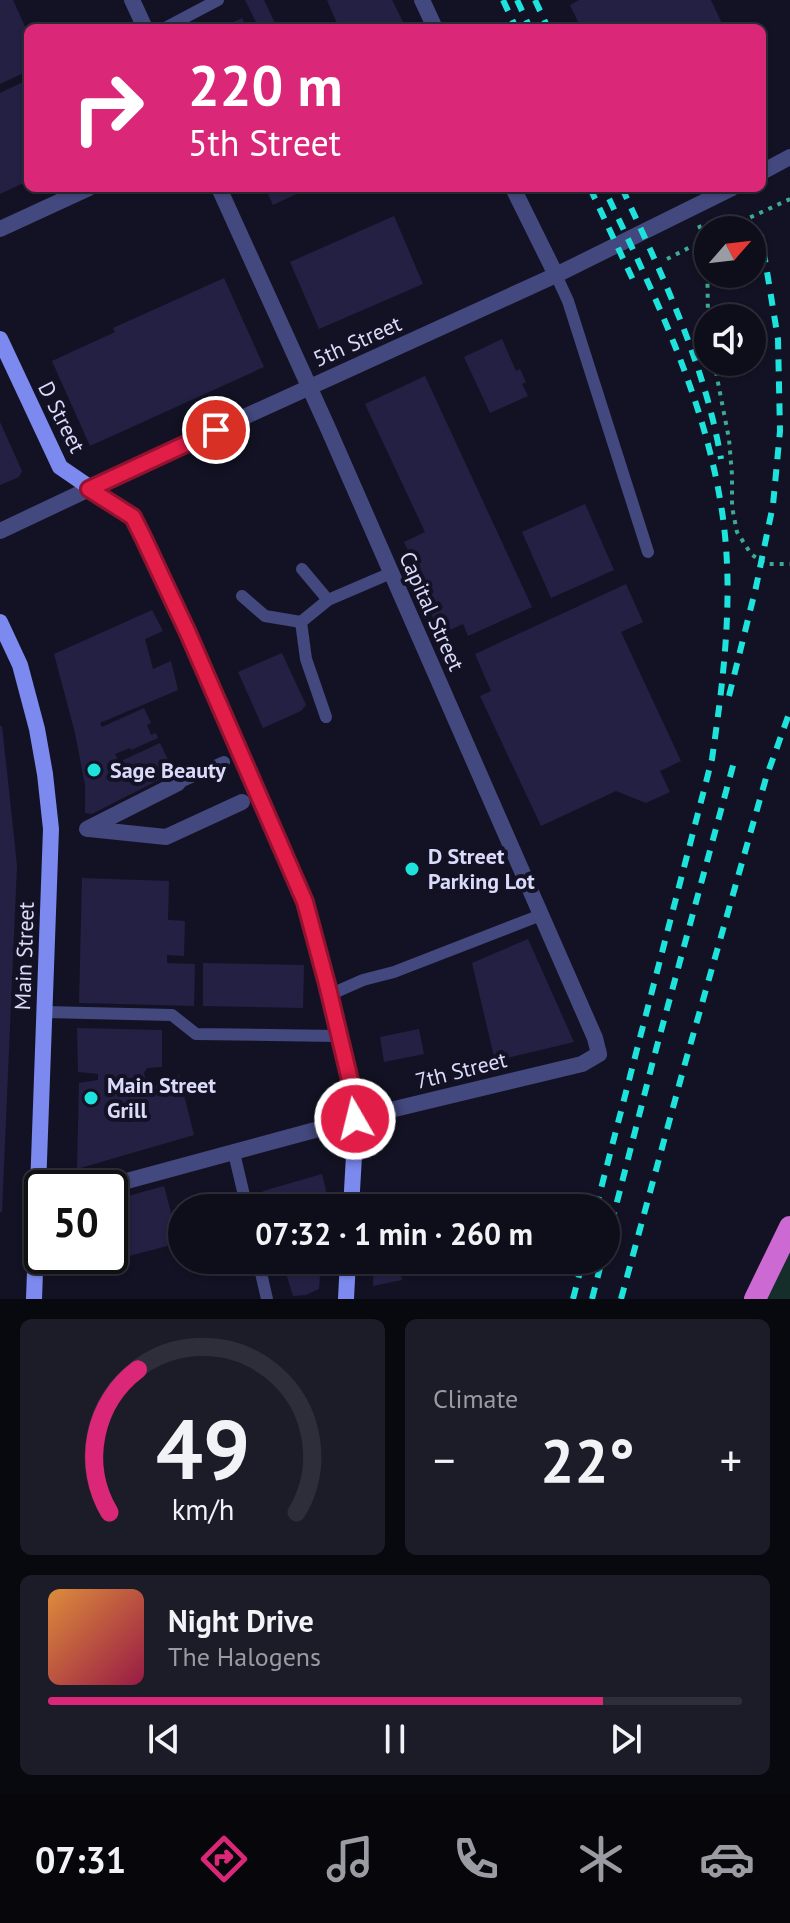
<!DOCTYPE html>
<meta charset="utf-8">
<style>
:root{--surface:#0e0e1b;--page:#1c1c28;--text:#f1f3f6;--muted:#9b9ca3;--line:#2e2e3a;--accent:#db2777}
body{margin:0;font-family:"PT Sans",sans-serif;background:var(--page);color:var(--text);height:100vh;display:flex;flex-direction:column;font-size:30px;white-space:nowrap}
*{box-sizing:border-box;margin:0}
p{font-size:26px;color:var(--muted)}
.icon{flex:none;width:44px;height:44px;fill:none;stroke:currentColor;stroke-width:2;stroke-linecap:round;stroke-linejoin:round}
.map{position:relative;height:1299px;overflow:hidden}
.panel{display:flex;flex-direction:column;gap:20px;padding:20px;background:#08080f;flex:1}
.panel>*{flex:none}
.hud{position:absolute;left:24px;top:24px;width:742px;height:168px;border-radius:12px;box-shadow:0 2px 6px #0004,0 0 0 2px var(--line);background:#db2777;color:#fff;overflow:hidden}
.needle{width:52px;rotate:62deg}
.controls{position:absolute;left:694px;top:216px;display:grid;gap:16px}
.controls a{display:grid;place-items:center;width:72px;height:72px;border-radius:50%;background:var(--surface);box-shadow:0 2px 6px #0004,0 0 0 2px var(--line);font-size:40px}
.speed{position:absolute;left:24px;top:1170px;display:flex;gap:16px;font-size:40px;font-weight:700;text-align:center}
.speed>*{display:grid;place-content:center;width:104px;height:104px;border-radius:50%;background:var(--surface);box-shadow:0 2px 6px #0004,0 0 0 2px var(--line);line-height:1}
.speed .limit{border:4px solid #111;border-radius:12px;background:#fff;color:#111}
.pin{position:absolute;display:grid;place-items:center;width:68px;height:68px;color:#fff;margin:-34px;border:4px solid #fff;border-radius:50%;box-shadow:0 2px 8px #0007}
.me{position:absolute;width:88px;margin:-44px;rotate:352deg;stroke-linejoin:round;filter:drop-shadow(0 0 6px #0008)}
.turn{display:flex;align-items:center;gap:28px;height:168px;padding:0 32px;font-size:36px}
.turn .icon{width:104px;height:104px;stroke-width:2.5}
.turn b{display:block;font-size:56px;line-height:68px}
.big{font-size:60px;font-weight:800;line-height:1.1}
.panel .tile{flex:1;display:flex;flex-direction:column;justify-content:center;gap:12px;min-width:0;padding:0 28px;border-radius:12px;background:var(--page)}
.panel .dial{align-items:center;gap:0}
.dial svg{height:208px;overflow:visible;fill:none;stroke:var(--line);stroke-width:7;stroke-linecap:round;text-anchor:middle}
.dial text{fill:var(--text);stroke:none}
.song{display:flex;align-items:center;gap:24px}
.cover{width:96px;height:96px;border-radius:12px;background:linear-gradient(135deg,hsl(30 70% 55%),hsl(340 70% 35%))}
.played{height:8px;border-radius:4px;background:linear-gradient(90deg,var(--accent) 80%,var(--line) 80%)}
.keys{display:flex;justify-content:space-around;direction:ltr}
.heat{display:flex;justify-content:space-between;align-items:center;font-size:44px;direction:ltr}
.panel .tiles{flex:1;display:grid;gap:20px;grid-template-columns:1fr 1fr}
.tile:last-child{grid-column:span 2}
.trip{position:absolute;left:168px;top:1194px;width:452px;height:80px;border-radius:40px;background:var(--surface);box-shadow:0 2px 6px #0004,0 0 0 2px var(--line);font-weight:800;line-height:80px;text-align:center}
.dock{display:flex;height:128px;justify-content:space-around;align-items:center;background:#06060b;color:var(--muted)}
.dock .icon{width:56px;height:56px}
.dock .selected{color:var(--accent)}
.dock b{font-size:36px;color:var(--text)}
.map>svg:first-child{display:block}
.green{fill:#162e2a}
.building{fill:#232043}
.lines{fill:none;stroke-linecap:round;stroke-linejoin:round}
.path{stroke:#3eaa95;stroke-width:4;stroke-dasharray:4 6;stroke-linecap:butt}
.service{stroke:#43487e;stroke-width:12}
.pedestrian{stroke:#43487e;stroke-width:16}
.minor{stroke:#43487e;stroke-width:16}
.tertiary{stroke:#43487e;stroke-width:16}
.secondary{stroke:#7c89ef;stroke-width:16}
.trunk{stroke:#cc69d2;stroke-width:22}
.rail{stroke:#1de3dc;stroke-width:6;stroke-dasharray:12 10;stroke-linecap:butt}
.route-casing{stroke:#92132f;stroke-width:20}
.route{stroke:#e11d48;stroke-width:14}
.poi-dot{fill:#1de3dc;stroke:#131224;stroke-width:3}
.labels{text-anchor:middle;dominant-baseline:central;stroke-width:8;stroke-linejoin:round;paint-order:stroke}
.street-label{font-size:22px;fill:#dadbfa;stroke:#131224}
.poi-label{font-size:22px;font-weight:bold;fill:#dadbfa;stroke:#131224;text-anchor:start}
</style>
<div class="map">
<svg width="790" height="1299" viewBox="0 0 790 1299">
<rect width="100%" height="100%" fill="#131224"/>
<polygon class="green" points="790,1242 790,1299 755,1299"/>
<g class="building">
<polygon points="0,0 13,0 28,33 28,71 0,84"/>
<polygon points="245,0 264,0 275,23 264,28 259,28"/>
<polygon points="327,0 392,0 405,26 400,28 339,28"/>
<polygon points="579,0 711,0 724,28 581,28 570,5"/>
<polygon points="242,18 247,28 226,28 225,26"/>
<polygon points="23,82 28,92 28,181 0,194 0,93"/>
<polygon points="265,188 309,188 273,205"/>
<polygon points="394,216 423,284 319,329 290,262"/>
<polygon points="224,278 264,367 90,446 52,361 115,332 113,328"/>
<polygon points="502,339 516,371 520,369 526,382 522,384 528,396 490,413 464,357"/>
<polygon points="425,376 532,607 468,636 463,624 441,634 420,591 426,588 404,542 425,532 365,404"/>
<polygon points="0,422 22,471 19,477 0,485"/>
<polygon points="585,504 614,570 551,598 522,532"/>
<polygon points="626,584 643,622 621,632 681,761 660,771 670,792 646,803 616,791 541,826 480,696 491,691 475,654"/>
<polygon points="152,610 163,631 145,639 153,669 171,661 178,690 100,723 102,727 144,708 151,723 147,725 151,735 156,733 158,738 131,750 130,748 115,754 119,762 160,743 174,772 92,814 85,813 85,785 75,733 54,654"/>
<polygon points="282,653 306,705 301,711 263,728 238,672"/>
<polygon points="0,726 2,726 17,865 2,1212 0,1212"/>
<polygon points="82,878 169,881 168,920 185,921 184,956 167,955 167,963 195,964 194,1006 79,1003"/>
<polygon points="528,939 574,1042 495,1061 472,963"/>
<polygon points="203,963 304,965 303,1008 203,1006"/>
<polygon points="77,1028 162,1030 162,1067 147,1068 144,1073 147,1086 179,1075 194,1135 77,1169 79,1083 98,1080 98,1074 78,1072"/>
<polygon points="419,1029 424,1054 384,1062 380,1037"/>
<polygon points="322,1174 326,1190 325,1208 267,1208 263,1191"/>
<polygon points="164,1186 179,1243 71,1271 71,1256 110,1256 110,1201"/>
<polygon points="282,1260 321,1260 319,1289 306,1295 293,1296"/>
<polygon points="374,1260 398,1260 402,1280 373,1286"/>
</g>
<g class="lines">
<g class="path">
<polyline points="699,225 707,249 708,318"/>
<polyline points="723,230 790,199"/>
<polyline points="667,259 708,238"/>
<polyline points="714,362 729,439 732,475 732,507 737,532 751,554 765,564 790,564"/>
</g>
<g class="service">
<polyline points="165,28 218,0"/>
<polyline points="556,275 568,301 648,552"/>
<polyline points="302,569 328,600"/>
<polyline points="242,596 265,616 301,622"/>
<polyline points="326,717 306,659 301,622 328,600 391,573"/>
<polyline points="178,783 224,762"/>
<polyline points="329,995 363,980 394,972 541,915"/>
<polyline points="45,1012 172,1015 196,1034 338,1036"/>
<polyline points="234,1153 247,1208"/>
<polyline points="258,1260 267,1299"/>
</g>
<g class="pedestrian">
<polyline points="87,829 178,783"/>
<polyline points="89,829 166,837 242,802"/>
</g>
<g class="minor">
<polyline points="132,0 145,28"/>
<polyline points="422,0 435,28"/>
<polyline points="513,188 556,275"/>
<polyline points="0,229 89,188"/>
<polyline points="101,1188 378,1113 582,1064 599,1054 595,1038 327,426 219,188"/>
</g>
<g class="tertiary">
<polyline points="762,172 790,157"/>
<polyline points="0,531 176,448 556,275 732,188"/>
</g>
<g class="secondary">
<polyline points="0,339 60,467 133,517 188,633 305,902 327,984 354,1097 355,1138 351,1208"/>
<polyline points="0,622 20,665 37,729 45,774 51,829 34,1299"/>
<polyline points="346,1299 348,1260"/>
</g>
<polyline class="trunk" points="755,1299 790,1227"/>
<g class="rail">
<polyline points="503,0 516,28"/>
<polyline points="517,0 530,28"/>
<polyline points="535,0 548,28"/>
<polyline points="590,188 634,282"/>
<path d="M622 188C662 275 705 364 721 459"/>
<polyline points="729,696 756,587 773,505 780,431 778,339 761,235"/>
<path d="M596 1208 712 759C724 676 735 589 721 505 703 393 652 290 604 188"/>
<polyline points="606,1245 654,1057 734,762"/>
<polyline points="573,1299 583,1260"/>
<polyline points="592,1299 602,1260"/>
<polyline points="621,1299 684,1067 766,778 790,711"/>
</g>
</g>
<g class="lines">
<defs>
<polyline id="route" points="216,430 89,489 133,517 143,537 188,633 305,902 327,984 354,1097 355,1119"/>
</defs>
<use href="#route" class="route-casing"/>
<use href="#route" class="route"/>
</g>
<g class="poi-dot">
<circle cx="94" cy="770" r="8"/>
<circle cx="412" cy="869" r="8"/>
<circle cx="91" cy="1098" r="8"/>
</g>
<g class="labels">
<g class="street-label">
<text transform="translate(357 341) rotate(-24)">5th Street</text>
<text transform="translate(62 417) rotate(63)">D Street</text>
<text transform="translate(432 611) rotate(66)">Capital Street</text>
<text transform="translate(24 956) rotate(-88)">Main Street</text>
<text transform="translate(461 1070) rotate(-14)">7th Street</text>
</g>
<g class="poi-label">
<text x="110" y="770">Sage Beauty</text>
<text x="428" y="856">D Street<tspan x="428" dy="25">Parking Lot</tspan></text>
<text x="107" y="1085">Main Street<tspan x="107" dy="25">Grill</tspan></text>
</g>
</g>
</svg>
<div class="controls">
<a><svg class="needle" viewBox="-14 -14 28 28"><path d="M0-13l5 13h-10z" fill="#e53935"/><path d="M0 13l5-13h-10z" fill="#9b9ca3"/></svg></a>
<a><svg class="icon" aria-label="sound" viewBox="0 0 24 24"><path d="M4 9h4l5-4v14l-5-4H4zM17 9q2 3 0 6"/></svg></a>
</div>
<div class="speed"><div class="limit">50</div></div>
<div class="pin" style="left:216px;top:430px;background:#d93025"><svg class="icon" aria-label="arrive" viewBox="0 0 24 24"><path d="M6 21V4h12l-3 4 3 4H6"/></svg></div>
<svg class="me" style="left:355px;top:1119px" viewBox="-20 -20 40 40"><circle r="17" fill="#e11d48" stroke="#fff" stroke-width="3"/><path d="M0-11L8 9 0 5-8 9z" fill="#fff"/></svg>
<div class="trip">07:32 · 1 min · 260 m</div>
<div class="hud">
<div class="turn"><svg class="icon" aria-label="right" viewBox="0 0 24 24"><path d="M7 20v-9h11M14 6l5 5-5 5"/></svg><div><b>220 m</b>5th Street</div></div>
</div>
</div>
<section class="panel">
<div class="tiles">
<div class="tile dial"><svg viewBox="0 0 100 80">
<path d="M14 69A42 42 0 1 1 86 69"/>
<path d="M14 69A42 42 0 0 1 25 14" stroke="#db2777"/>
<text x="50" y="56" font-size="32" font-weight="700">49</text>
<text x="50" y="72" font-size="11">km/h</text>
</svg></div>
<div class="tile"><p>Climate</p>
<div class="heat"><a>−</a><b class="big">22°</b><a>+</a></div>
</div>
<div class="tile">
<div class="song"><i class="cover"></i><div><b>Night Drive</b><p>The Halogens</p></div></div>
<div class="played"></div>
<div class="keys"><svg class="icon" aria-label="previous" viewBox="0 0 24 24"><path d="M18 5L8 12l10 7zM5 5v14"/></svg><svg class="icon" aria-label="pause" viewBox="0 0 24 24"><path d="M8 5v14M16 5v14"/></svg><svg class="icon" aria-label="next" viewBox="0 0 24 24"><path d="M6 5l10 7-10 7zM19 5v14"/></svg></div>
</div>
</div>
</section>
<nav class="dock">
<b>07:31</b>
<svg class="icon selected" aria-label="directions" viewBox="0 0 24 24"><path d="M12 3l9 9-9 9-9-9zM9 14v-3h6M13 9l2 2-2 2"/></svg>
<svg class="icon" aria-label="music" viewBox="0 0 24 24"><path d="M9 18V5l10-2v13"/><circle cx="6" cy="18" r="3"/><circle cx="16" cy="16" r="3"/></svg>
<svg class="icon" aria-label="phone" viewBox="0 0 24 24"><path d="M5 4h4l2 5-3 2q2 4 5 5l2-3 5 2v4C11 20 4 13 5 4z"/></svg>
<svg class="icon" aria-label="climate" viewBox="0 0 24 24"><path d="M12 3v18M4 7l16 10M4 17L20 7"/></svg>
<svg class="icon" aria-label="car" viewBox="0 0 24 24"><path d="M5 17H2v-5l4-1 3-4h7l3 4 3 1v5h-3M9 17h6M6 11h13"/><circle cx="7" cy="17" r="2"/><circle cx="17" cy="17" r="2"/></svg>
</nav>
